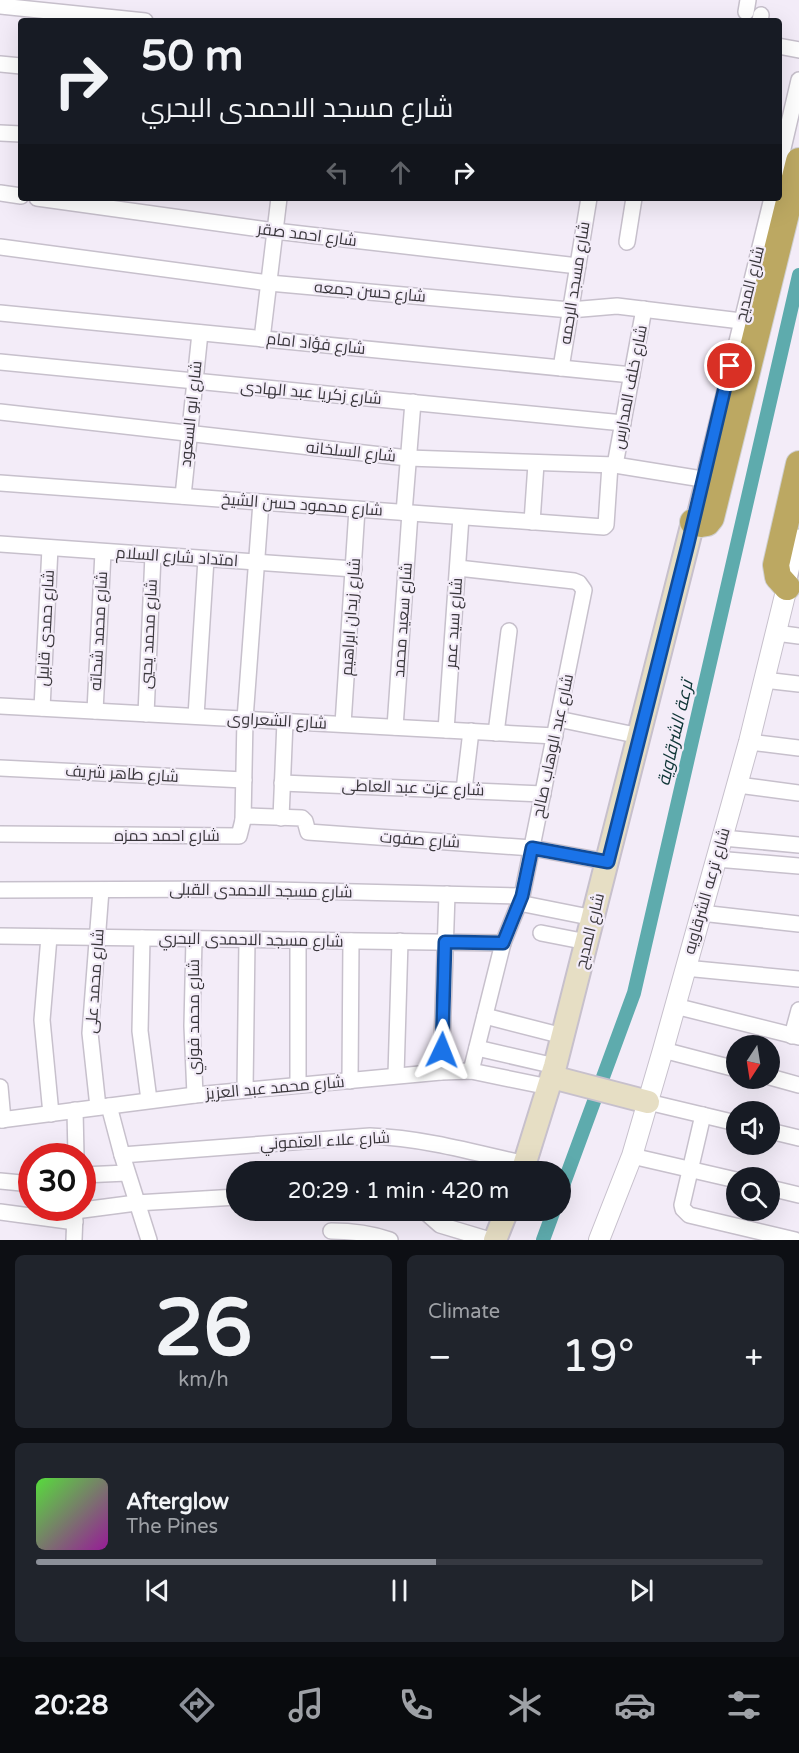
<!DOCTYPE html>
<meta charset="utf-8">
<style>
:root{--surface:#171b24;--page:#20242c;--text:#f1f3f6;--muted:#9ea1a6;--line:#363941;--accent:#8c9099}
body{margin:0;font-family:"Varela Round",Cairo,sans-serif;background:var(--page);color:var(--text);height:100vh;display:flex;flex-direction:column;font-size:22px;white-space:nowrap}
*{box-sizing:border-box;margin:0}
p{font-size:20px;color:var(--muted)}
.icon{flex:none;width:33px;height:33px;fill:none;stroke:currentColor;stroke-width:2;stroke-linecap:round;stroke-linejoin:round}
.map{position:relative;height:1240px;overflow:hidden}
.sheet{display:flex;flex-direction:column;gap:15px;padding:15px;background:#0d0f14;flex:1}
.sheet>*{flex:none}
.banner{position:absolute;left:18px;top:18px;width:764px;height:183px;border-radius:6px;box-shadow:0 6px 24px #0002;background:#171b24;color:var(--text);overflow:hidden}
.needle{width:39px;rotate:192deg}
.controls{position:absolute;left:726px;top:1035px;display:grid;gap:12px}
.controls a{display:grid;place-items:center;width:54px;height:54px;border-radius:50%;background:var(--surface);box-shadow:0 6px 24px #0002;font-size:30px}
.speed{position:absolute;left:18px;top:1143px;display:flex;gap:12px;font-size:30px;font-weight:700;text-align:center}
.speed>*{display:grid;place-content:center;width:78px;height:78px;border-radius:50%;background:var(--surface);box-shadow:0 6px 24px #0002;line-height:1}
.speed .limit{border:9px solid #d22;background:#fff;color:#111}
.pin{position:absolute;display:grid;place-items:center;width:51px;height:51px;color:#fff;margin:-26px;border:3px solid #fff;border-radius:50%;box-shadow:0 2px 6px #0007}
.me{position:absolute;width:66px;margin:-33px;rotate:2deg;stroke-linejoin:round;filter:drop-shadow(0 0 4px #0008)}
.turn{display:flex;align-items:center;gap:21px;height:126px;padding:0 24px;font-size:27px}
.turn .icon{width:78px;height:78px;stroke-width:2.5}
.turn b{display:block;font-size:42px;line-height:51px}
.lanes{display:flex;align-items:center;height:57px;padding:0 24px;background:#0003;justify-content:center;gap:30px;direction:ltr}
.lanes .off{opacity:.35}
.big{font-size:45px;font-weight:600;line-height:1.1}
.sheet .tile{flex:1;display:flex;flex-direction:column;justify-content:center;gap:9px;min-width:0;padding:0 21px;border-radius:9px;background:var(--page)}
.sheet .dial{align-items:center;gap:0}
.dial b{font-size:78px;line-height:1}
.song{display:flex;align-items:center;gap:18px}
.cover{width:72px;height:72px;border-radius:9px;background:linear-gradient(135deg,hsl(110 70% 55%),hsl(300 70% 35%))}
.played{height:6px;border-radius:3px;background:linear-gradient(90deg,var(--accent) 55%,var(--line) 55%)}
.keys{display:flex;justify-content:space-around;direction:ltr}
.heat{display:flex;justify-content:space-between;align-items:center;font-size:33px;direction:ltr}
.sheet .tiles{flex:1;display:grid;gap:15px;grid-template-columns:1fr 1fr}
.tile:last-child{grid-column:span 2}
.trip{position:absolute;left:226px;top:1161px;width:345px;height:60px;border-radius:30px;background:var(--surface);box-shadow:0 6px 24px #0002;font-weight:600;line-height:60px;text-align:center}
.tab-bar{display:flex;height:96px;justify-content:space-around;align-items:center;background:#090b0e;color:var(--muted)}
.tab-bar .icon{width:42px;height:42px}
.tab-bar .current{color:var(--accent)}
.tab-bar b{font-size:27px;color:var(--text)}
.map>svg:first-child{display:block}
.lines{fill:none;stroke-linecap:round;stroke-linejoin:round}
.canal{stroke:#5eabad;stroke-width:14}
.minor-casing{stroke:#c7c0cc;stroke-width:18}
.tertiary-casing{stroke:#c7c0cc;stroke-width:22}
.secondary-casing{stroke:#c7c0cc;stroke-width:26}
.trunk-casing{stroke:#cfcfd0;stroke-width:28}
.minor{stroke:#fff;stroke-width:15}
.tertiary{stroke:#fff;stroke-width:20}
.secondary{stroke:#e6dec4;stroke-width:22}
.trunk{stroke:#bca862;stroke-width:26}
.route-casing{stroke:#114b97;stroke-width:15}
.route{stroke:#1a73e8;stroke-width:10}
.labels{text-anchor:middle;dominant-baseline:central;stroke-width:4.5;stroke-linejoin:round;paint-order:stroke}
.street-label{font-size:16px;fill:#39363b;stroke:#f3ecf8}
.water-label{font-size:18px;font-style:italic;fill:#0d3435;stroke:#f3ecf8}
</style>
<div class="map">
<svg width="799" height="1240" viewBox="0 0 799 1240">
<rect width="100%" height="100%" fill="#f3ecf8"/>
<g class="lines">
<g class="canal">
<polyline points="561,1191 634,993 799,275"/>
<polyline points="543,1240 554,1210"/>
</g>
<defs>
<g id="minor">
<polyline points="0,6 145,21"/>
<polyline points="746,12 748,0"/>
<polyline points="760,21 761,15"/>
<polyline points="778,46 799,50"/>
<polyline points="0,64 21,66"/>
<polyline points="0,133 21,134"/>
<polyline points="778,170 799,80"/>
<polyline points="0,193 21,196"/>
<polyline points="37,198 275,231 578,266"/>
<polyline points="627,242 634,198"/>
<polyline points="0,247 269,283 570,310 617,306 741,321"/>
<polyline points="0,313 632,375"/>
<polyline points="262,339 279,198"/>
<polyline points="0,362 623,423"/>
<polyline points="561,368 589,198"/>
<polyline points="0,412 408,458 615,465 702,479"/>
<polyline points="615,465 644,309"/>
<polyline points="0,483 604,527 606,525 610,465"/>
<polyline points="183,496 200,333"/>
<polyline points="404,513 413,402"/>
<polyline points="532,522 536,464"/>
<polyline points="693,522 772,198"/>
<polyline points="0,544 354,569"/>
<polyline points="458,568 574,581 579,583 584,590 522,896 503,943 471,1071"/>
<polyline points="790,588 787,587 799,537"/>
<polyline points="776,633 799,636"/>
<polyline points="764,680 799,684"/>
<polyline points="0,706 555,736"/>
<polyline points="42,708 50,548"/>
<polyline points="95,711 103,552"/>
<polyline points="146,714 153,555"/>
<polyline points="196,716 206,559"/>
<polyline points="558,719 640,736"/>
<polyline points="343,724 357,509"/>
<polyline points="395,727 410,513"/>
<polyline points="446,730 461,517"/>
<polyline points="496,733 509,631"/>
<polyline points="749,742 799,748"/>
<polyline points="0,768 244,780"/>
<polyline points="282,783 543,794"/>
<polyline points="738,785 799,793"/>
<polyline points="464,790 471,731"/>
<polyline points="281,818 285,721"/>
<polyline points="243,820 245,719 261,502"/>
<polyline points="0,834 239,836 243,820 246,816 302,818 305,821 308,832 532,848 608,862"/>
<polyline points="723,838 799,845"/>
<polyline points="716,859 799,866"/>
<polyline points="0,890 233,889 522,896"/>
<polyline points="519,903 594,918"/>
<polyline points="701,913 799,924"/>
<polyline points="541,933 587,942"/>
<polyline points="0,936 503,943"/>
<polyline points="49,937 42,1020 51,1114"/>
<polyline points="142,938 140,1031 149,1100"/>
<polyline points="194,939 192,1026 195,1095"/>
<polyline points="298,940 298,1085"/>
<polyline points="685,968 799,979"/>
<polyline points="675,1006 799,1037"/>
<polyline points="485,1016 563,1036"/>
<polyline points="792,1036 799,1010"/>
<polyline points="477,1048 555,1066"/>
<polyline points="663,1050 736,1069"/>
<polyline points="441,1072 447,894"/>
<polyline points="396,1075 400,941"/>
<polyline points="770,1077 799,1085"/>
<polyline points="350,1081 351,941"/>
<polyline points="0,1087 3,1120"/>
<polyline points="245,1090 247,940"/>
<polyline points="648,1102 736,1123"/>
<polyline points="109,1106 122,1155 149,1240"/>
<polyline points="98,1107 90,1033 101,890"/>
<polyline points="75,1110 76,1156"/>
<polyline points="703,1115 682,1205 683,1209 689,1215 795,1240"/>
<polyline points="0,1120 195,1095 441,1072 471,1071 549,1087"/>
<polyline points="770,1131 799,1138"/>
<path d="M122 1155 370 1136C423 1138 473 1152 525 1164"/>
<polyline points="632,1156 736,1180"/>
<polyline points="82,1175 127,1173"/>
<polyline points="0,1181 32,1184"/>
<polyline points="770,1188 799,1195"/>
<polyline points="423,1210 440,1225 490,1240"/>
<polyline points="75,1211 136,1203 237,1197"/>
<polyline points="0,1212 75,1222"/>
<path d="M331 1231C353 1231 370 1233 390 1240"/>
<polyline points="74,1240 75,1213"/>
</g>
<polyline id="tertiary" points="599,1240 632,1156 663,1050 749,742 787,587"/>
<g id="secondary">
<polyline points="552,1077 648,1102"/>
<polyline points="522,1172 555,1066 693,522"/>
<polyline points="495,1240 507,1210"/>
</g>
<g id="trunk">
<polyline points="693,522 701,524 707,523 711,518 799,161"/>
<polyline points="787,587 778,577 776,565 799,464"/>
</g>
</defs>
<use href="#minor" class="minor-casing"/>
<use href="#tertiary" class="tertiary-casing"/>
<use href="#secondary" class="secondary-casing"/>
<use href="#trunk" class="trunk-casing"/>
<use href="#minor" class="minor"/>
<use href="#tertiary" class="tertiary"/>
<use href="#secondary" class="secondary"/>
<use href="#trunk" class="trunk"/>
</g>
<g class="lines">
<defs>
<polyline id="route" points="442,1050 445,942 503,943 522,896 532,848 608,862 688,544 730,366"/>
</defs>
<use href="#route" class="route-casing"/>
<use href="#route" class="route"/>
</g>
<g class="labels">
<g class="street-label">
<text transform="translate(307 235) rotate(7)">شارع احمد صقر</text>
<text transform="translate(575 283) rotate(-81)">شارع مسجد الرحمه</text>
<text transform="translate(750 284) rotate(-76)">شارع المديح</text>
<text transform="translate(370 292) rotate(5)">شارع حسن جمعه</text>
<text transform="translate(316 344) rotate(6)">شارع فؤاد امام</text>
<text transform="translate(630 387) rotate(-79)">شارع خلف المدارس</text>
<text transform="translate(311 393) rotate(5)">شارع زكريا عبد الهادى</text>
<text transform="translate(191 414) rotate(-84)">شارع ابو السعود</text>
<text transform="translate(351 452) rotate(6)">شارع السلخانه</text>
<text transform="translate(302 505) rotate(4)">شارع محمود حسن الشيخ</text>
<text transform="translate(177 557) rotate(4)">امتداد شارع السلام</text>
<text transform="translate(351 617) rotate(-86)">شارع زيدان ابراهيم</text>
<text transform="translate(403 620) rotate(-86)">شارع سعيد محمد</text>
<text transform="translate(454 623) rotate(-86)">شارع سيد عمر</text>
<text transform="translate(46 628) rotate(-87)">شارع حمدى قابيل</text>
<text transform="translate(99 631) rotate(-87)">شارع محمد شحاته</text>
<text transform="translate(149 634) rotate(-87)">شارع محمد يحيي</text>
<text transform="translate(277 721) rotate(3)">شارع الشعراوى</text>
<text transform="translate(553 746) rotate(-78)">شارع عبد الوهاب صالح</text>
<text transform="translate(122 774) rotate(3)">شارع طاهر شريف</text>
<text transform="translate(413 788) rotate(2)">شارع عزت عبد العاطى</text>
<text x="167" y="836">شارع احمد حمزه</text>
<text transform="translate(420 840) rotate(4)">شارع صفوت</text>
<text transform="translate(261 891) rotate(1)">شارع مسجد الاحمدى القبلى</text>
<text transform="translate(707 891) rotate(-74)">شارع ترعه الشرقاويه</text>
<text transform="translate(590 931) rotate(-76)">شارع المديح</text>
<text transform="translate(251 940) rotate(1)">شارع مسجد الاحمدى البحري</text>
<text transform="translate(95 981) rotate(-86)">شارع محمد على</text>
<text transform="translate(194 1017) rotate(-90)">شارع محمد فوزي</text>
<text transform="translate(275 1088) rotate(-5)">شارع محمد عبد العزيز</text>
<text transform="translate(325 1141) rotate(-3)">شارع علاء العتموني</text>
</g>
<g class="water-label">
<text transform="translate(675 733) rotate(-77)">ترعة الشرقاوية</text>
</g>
</g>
</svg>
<div class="controls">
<a><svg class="needle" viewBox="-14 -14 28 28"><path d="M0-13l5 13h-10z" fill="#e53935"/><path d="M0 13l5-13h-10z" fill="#9ea1a6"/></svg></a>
<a><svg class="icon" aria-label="sound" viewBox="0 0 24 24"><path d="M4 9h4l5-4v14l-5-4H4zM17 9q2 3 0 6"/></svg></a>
<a><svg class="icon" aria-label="search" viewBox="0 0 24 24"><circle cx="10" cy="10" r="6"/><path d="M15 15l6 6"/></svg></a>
</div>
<div class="speed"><div class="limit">30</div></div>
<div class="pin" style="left:730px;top:366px;background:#d93025"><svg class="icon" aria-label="arrive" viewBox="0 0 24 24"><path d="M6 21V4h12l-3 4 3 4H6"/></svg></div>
<svg class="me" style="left:442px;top:1050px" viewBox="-20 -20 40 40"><path d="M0-17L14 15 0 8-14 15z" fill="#1a73e8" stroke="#fff" stroke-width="4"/></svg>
<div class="trip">20:29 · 1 min · 420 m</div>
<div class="banner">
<div class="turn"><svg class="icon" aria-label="right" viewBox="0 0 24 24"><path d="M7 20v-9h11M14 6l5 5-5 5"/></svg><div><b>50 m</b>شارع مسجد الاحمدى البحري</div></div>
<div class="lanes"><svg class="icon off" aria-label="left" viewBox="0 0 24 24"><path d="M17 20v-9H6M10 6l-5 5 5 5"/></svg><svg class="icon off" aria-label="ahead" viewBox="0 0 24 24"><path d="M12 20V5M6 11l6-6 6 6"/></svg><svg class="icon" aria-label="right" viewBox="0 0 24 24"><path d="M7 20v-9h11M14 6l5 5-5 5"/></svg></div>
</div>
</div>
<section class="sheet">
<div class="tiles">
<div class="tile dial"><b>26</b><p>km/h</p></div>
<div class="tile"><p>Climate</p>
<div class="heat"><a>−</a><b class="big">19°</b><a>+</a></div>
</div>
<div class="tile">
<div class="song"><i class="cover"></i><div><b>Afterglow</b><p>The Pines</p></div></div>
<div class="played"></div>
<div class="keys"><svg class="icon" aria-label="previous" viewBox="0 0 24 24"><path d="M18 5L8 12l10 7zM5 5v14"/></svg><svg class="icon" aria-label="pause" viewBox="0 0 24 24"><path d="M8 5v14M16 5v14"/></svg><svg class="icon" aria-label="next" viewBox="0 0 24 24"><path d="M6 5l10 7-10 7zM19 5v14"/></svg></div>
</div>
</div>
</section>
<nav class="tab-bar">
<b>20:28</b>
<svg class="icon current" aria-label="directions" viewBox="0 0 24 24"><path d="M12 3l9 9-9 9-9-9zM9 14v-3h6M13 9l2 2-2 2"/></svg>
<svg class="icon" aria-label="music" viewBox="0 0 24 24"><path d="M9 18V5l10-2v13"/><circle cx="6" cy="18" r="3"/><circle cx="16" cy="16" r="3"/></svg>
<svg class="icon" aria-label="phone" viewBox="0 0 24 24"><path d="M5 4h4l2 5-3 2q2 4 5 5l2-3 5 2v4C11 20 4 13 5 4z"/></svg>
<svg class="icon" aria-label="climate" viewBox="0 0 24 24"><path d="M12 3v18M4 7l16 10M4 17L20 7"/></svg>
<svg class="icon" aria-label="car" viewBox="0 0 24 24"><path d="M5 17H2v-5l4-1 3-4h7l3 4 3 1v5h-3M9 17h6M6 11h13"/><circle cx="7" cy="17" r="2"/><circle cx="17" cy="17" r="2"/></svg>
<svg class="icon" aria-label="filters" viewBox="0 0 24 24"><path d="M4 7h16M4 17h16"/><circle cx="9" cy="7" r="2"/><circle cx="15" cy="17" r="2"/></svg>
</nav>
